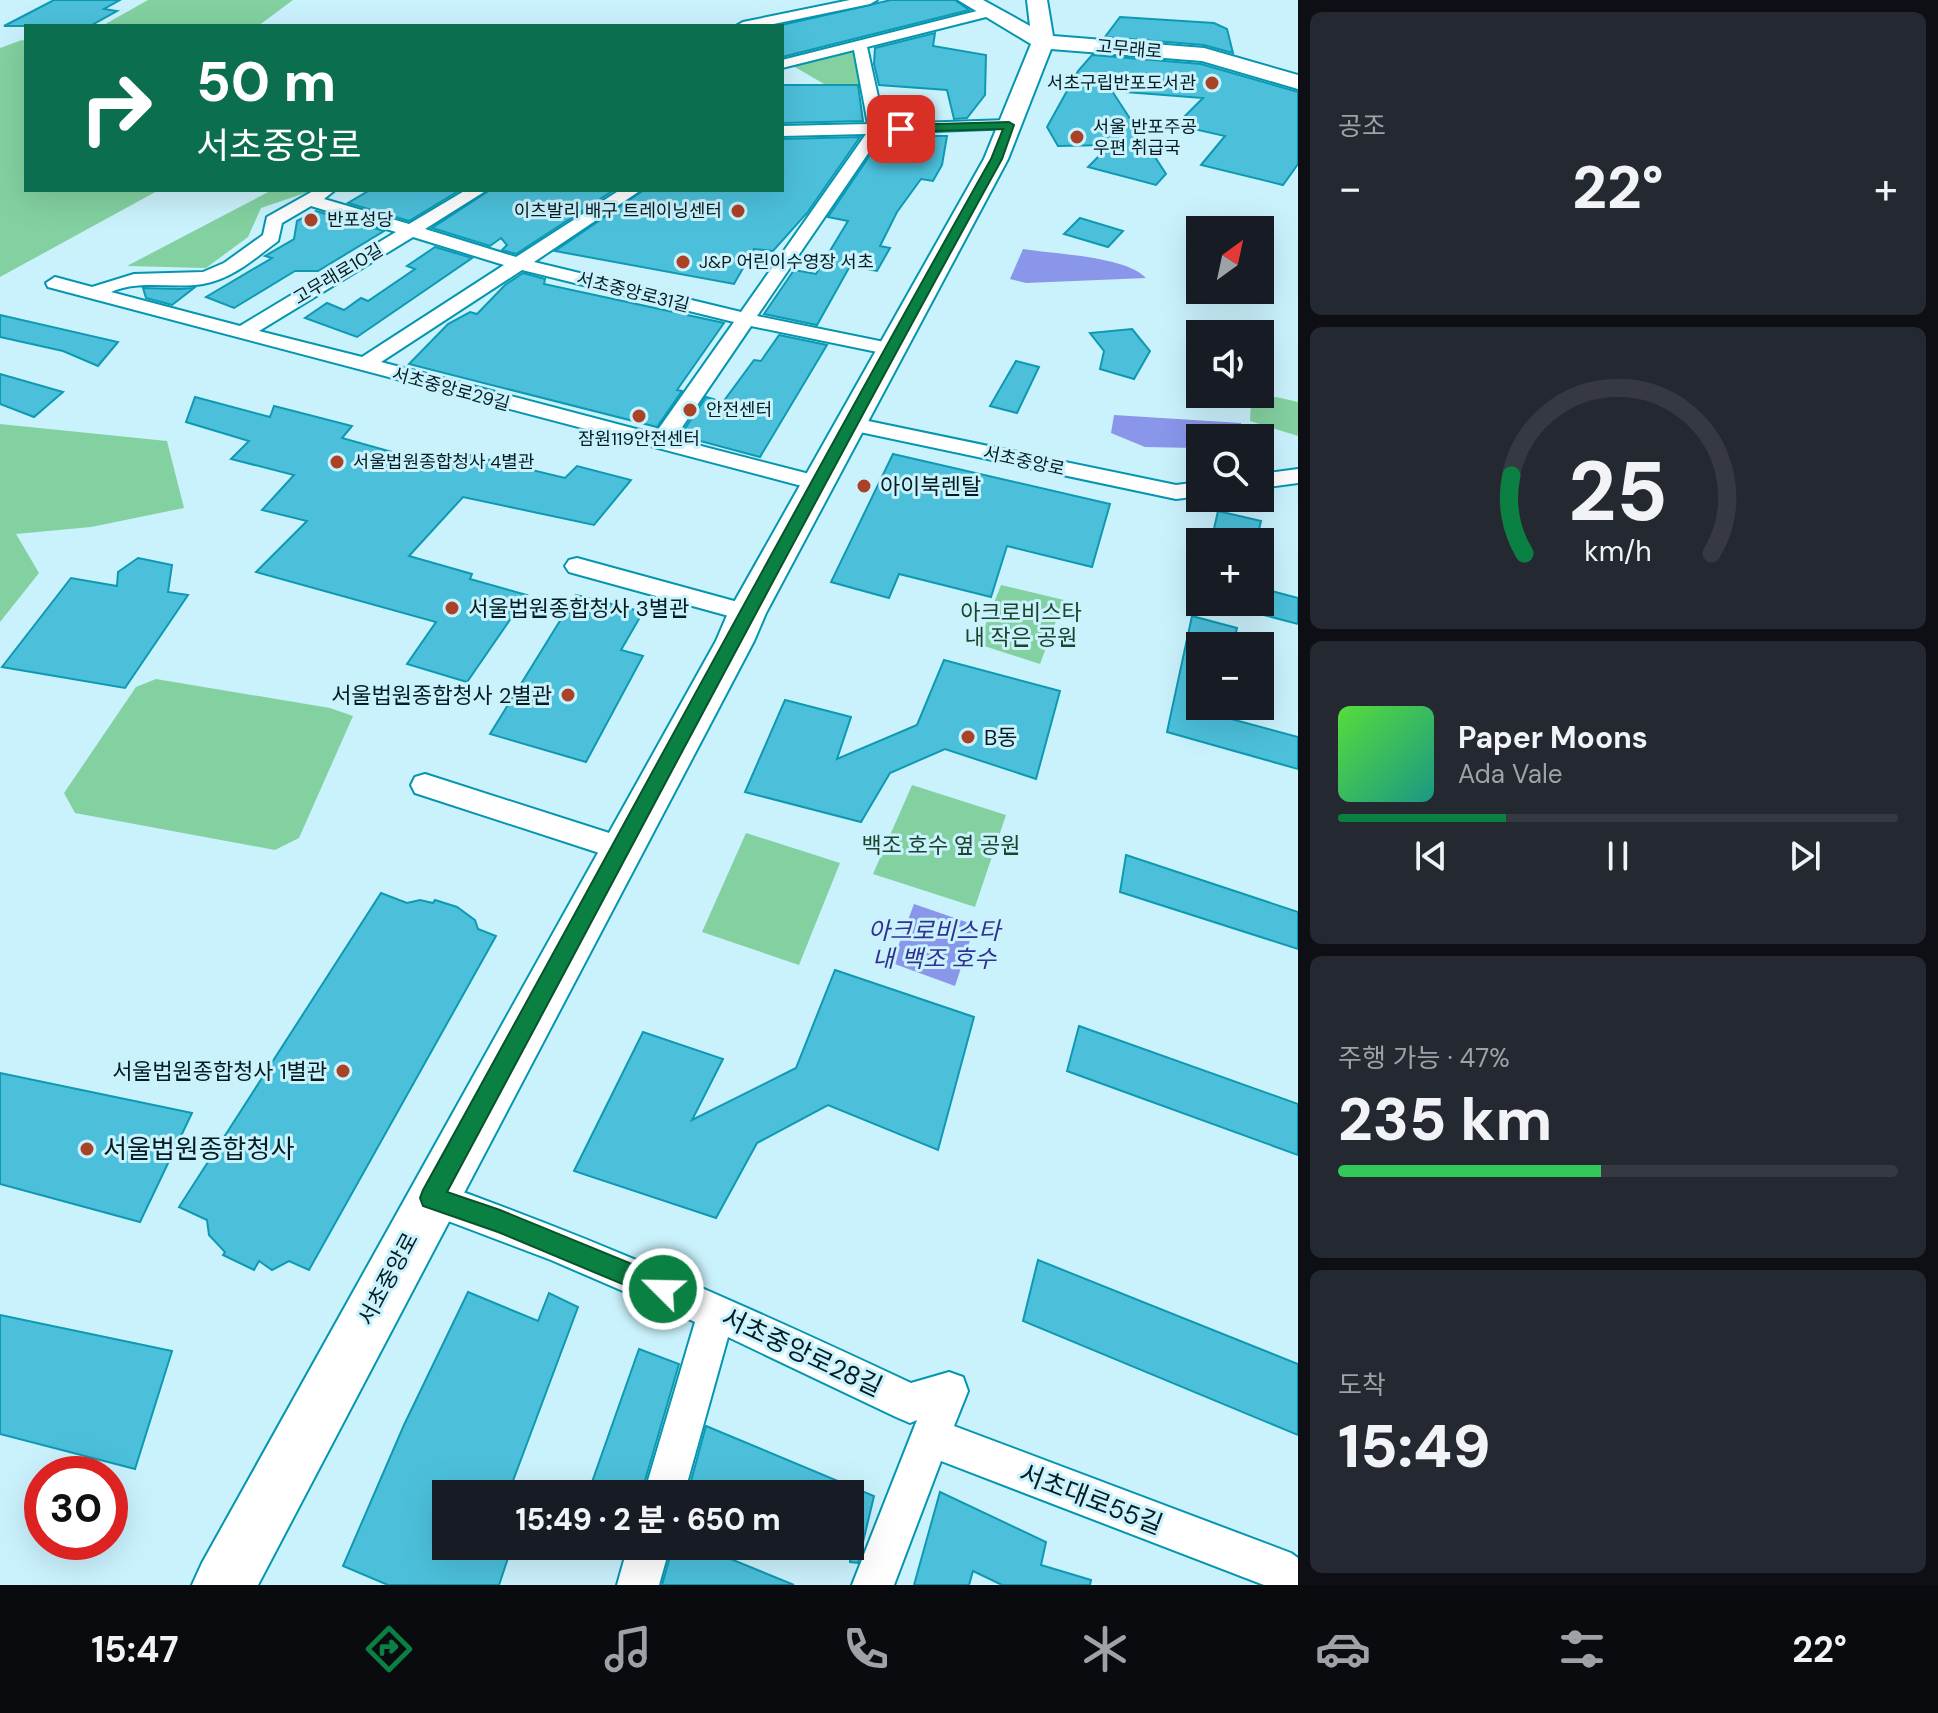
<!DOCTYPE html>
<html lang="ko">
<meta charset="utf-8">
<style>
:root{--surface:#171b24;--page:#242831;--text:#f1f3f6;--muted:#9ea1a6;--line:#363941;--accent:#0b8043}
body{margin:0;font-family:"DM Sans","Noto Sans KR",sans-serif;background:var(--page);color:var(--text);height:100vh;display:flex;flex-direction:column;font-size:30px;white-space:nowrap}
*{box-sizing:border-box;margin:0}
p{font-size:26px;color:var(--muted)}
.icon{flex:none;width:44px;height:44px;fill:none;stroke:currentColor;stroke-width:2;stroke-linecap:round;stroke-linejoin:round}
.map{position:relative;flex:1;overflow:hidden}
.panel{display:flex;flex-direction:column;gap:12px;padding:12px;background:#0d0f14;width:640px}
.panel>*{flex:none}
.banner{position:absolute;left:24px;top:24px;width:760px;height:168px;border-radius:0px;box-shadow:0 8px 32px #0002;background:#0b6e4f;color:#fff;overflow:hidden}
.needle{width:52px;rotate:33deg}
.controls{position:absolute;left:1186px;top:216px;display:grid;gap:16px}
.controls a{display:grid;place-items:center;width:88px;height:88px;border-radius:0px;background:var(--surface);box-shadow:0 8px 32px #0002;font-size:40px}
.speed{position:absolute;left:24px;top:1456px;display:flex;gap:16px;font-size:40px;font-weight:700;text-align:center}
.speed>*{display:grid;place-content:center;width:104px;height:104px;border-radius:50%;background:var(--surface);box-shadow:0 8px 32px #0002;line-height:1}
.speed .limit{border:12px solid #d22;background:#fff;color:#111}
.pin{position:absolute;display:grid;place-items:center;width:68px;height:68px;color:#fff;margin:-34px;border-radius:16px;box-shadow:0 4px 12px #0006}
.me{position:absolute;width:88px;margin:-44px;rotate:293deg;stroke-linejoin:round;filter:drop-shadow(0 0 6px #0008)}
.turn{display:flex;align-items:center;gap:28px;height:168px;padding:0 40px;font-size:36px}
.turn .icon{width:104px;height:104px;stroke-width:2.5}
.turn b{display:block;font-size:56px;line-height:68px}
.big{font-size:60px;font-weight:800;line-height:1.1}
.panel .widget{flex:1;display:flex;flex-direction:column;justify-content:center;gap:12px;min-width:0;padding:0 28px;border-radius:12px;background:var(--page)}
.panel .dial{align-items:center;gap:0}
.dial svg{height:208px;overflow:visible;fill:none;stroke:var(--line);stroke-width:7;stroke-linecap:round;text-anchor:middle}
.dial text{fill:var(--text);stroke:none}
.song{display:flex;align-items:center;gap:24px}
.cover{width:96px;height:96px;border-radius:12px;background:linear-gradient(135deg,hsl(110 70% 55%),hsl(170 70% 35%))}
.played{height:8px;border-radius:4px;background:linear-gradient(90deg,var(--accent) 30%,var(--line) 30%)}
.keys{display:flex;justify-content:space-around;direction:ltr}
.heat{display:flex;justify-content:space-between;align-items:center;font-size:44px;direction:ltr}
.charge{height:12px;border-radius:6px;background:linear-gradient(90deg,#34c759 47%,var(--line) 0)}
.trip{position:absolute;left:432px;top:1480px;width:432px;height:80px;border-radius:0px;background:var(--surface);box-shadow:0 8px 32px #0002;font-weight:800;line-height:80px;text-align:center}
.tab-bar{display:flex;height:128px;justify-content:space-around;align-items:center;background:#090b0e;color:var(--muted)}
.tab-bar .icon{width:56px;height:56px}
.tab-bar .selected{color:var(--accent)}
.tab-bar b{font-size:36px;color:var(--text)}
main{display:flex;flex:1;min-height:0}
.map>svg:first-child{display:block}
.green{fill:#83d1a1}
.water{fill:#8996ea}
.building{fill:#4cc0db;stroke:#0e99b3;stroke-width:2}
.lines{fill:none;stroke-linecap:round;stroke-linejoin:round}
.street-casing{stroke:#0496b0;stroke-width:4}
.secondary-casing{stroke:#0496b0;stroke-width:4}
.street{fill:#fff;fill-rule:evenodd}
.secondary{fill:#fff;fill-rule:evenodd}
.route{fill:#0b8043;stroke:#07532c;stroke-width:2}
.poi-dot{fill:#aa4225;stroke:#caf2fd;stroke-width:3}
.labels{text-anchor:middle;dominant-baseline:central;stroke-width:6;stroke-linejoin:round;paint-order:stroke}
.far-street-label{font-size:18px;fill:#041d23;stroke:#caf2fd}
.far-poi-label{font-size:18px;fill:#041d23;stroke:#caf2fd;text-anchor:start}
.poi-label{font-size:22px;fill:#041d23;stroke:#caf2fd;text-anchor:start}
.park-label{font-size:22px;fill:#1b442c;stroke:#caf2fd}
.street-label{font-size:22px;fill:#041d23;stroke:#caf2fd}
.water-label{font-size:24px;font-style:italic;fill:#313192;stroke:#caf2fd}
.near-poi-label{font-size:26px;fill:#041d23;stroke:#caf2fd;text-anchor:start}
.near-street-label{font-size:26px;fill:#041d23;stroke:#caf2fd}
</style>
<main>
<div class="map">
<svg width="1298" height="1585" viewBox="0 0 1298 1585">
<rect width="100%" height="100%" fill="#caf2fd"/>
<g class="green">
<polygon points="148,0 293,0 258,26 102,26"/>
<polygon points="22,40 26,41 26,190 159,190 0,277 0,48"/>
<polygon points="860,46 868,85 824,84 788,63"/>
<polygon points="272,190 314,190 261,208 248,237 206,268 127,266"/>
<polygon points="1276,397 1298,402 1298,436 1250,421 1251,402"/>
<polygon points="0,424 167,441 184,508 91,527 16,534 39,573 0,622"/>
<polygon points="1001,585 1064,600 1040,664 978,644"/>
<polygon points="156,679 330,708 353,716 299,838 275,850 75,813 64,793 136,687"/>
<polygon points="912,785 1006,815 975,907 873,874"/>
<polygon points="746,833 840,863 799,965 702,932"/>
</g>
<g class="water">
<path d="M1023 249C1053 254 1126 256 1146 278L1026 283 1010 279Z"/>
<polygon points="1114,415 1241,423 1243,438 1200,438 1200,447 1196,448 1145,447 1111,433"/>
<polygon points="914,904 975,925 955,986 892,963"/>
</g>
<g class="building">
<polygon points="54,0 120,0 104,9 117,11 90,26 4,26"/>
<polygon points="891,0 955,0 969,10 782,57 782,25"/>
<polygon points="1120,17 1214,23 1227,29 1233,53 1204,45 1105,37"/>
<polygon points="935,33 933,46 986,55 985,95 967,118 954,119 947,90 879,85 874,64 875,48"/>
<polygon points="1092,55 1201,64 1298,92 1298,164 1283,185 1201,165 1225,136 1176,125 1203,98 1112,91 1166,174 1156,185 1088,167 1110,145 1058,146 1047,127 1078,71"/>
<polygon points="782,85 858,85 863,121 782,123"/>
<polygon points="883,136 947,136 942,165 933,181 921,179 897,212 880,246 890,248 877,271 850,266 817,325 764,314 794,270 816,274 848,221 828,217"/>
<polygon points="860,137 807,213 773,251 754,249 734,284 555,251 644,190 782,190 782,139"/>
<polygon points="370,190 460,190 409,221 348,203"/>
<polygon points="490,190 614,190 516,254 502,250 507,245 501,238 490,246 432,228"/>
<polygon points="316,211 384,231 318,271 295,271 234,308 206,297 272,258 265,256 294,239 297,221"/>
<polygon points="1080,218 1123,231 1108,247 1064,234"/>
<polygon points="435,247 472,258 357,337 305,318 327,303 344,310 361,298 368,301 415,269 407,266"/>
<polygon points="523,273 545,279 544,284 724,323 677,390 682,391 657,427 409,364 448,324 470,312 477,314 505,285"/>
<polygon points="143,288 180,289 194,288 172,305 146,298"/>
<polygon points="0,315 118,342 98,366 63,351 0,337"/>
<polygon points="1132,329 1150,351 1134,379 1100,369 1104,351 1090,333"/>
<polygon points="779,335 827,345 760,457 685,437 687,434 682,433 706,397 723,402 754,360 761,361"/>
<polygon points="1016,361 1039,367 1017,413 990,406"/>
<polygon points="0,374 63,392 34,417 0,404"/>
<polygon points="195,397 270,417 274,406 352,426 342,438 449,468 461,453 565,478 577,466 631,480 594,525 463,497 409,556 472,574 470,579 527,595 467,682 407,664 436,622 256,572 307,521 262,510 294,475 231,459 249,441 186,422"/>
<polygon points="893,454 1110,504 1092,567 1007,546 991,597 899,574 889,598 831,582"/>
<polygon points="1218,511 1261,521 1256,542 1211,542"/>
<polygon points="138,558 172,565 168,592 188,595 125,688 2,667 71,578 117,586 118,572"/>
<polygon points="1260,588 1298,598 1298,624 1260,614"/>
<polygon points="576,595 643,612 621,650 643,656 586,762 490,734"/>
<polygon points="1192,616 1237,628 1233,646 1200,646 1200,706 1222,706 1220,716 1298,737 1298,769 1167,732"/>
<polygon points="944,660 1060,691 1036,779 945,749 890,773 861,822 745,792 785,700 851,717 837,759 917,725"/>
<polygon points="1126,855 1298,912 1298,949 1120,892"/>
<polygon points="381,893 407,903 420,900 433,903 435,900 457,907 475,920 478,929 496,936 309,1270 289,1261 272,1270 259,1261 254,1270 223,1255 225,1252 209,1235 207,1220 179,1207"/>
<polygon points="835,970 974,1017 938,1150 828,1105 757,1143 716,1218 574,1171 643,1032 723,1059 692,1120 796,1068"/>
<polygon points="1079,1026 1298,1104 1298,1155 1067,1071"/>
<polygon points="0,1073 192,1113 140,1222 0,1184"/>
<polygon points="1038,1260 1298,1364 1298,1435 1023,1321"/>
<polygon points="468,1292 538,1321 549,1293 578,1307 508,1494 446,1494 446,1546 512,1546 499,1585 388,1585 343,1566 404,1425"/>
<polygon points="0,1315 172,1351 135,1469 0,1434"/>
<polygon points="639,1349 679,1364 641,1494 614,1494 591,1485"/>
<polygon points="706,1426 874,1496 858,1563 850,1562 850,1494 688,1492"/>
<polygon points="940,1492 1046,1542 1041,1565 1091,1580 1090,1585 1002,1585 973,1571 969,1585 914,1585"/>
<polygon points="673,1546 699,1546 794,1585 662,1585"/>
</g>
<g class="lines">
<defs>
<g id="street">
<polygon points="850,0 877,0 870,4 764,26 736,26 743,22"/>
<path d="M989 8 996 12 994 15 867 47 884 124 1009 120 1017 125 1015 128 882 133 757 316 899 345 902 349 899 353 892 355 751 326 674 439 825 478 828 483 825 488 817 490 48 287 46 283 55 277 92 287 134 274 203 272 224 263 263 235 267 217 315 190H335L324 199 409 224 466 190H487L425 229 516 257 620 190H641L534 262 741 312 866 134 782 136V126L868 124 854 50 782 68V60ZM311 206 396 232 240 326 111 292C140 279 172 289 203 284 233 279 255 258 278 241L282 223ZM413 237 504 265 362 357 259 331ZM522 270 734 322 655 434 381 362Z"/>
<polygon points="849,417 1176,485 1200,482 1200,496 1176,499 841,428 838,423 841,418"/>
<polygon points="1298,469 1298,483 1260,488 1260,474"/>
<polygon points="577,558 756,607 759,613 756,619 747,621 569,572 565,566 569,560"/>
<polygon points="425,774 631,840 636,848 631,856 621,860 415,793 411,785 415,777"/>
<path d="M432 1181C597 1239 753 1309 911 1383L949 1372 963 1377 968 1391 954 1426 1291 1553 1298 1558V1585H1264L941 1461 894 1585H852L917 1420 910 1423 896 1417 728 1337 684 1494H644L695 1322 551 1260 419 1210 414 1198 419 1186Z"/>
<polygon points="628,1546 670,1546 659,1585 617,1585"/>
</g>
<polygon id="secondary" points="958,0 983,0 1030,26 1027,0 1047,0 1053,36 1204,48 1298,75 1298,89 1202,61 1051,49 1008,159 766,613 754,641 258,1585 192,1585 202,1563 716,641 728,613 984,159 1031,44"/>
</defs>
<use href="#street" class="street-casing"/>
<use href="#secondary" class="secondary-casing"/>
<use href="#street" class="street"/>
<use href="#secondary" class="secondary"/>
</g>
<path class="route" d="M1009 122 1014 125 1002 159C813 501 632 848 447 1192L500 1210 671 1280 675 1289 671 1297 663 1301 498 1232 423 1206 420 1198 423 1190C613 847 798 501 991 159L1003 129 901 132 896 129 901 125Z"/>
<g class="poi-dot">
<circle cx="1212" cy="83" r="8"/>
<circle cx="1077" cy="137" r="8"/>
<circle cx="738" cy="211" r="8"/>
<circle cx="311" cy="220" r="8"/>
<circle cx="683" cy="262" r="8"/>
<circle cx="690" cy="410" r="8"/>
<circle cx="639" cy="416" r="8"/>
<circle cx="337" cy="462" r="8"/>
<circle cx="864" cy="486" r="8"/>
<circle cx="452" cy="608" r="8"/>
<circle cx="568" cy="695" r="8"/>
<circle cx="968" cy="737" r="8"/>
<circle cx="343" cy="1071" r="8"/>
<circle cx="87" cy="1149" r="8"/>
</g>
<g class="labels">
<g class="far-street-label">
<text transform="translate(1129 49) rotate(5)">고무래로</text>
<text transform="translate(338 274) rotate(-31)">고무래로10길</text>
<text transform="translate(633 292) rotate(14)">서초중앙로31길</text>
<text transform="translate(451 389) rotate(15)">서초중앙로29길</text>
<text transform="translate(1024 461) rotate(12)">서초중앙로</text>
</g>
<g class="far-poi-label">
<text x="1196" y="83" text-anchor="end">서초구립반포도서관</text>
<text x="1093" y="127">서울 반포주공<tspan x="1093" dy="21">우편 취급국</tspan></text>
<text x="722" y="211" text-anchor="end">이츠발리 배구 트레이닝센터</text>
<text x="327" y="220">반포성당</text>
<text x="699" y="262">J&amp;P 어린이수영장 서초</text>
<text x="706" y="410">안전센터</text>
<text x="639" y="439" text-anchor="middle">잠원119안전센터</text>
<text x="353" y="462">서울법원종합청사 4별관</text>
</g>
<g class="poi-label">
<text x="880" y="486">아이북렌탈</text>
<text x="468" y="608">서울법원종합청사 3별관</text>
<text x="552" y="695" text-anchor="end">서울법원종합청사 2별관</text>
<text x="984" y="737">B동</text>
<text x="327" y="1071" text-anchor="end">서울법원종합청사 1별관</text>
</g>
<g class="park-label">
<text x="1021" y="612">아크로비스타<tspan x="1021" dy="25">내 작은 공원</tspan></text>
<text x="941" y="845">백조 호수 옆 공원</text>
</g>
<g class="street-label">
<text transform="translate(388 1279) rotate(-62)">서초중앙로</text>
</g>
<g class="water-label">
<text x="934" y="930">아크로비스타<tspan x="934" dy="28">내 백조 호수</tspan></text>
</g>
<g class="near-poi-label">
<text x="103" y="1149">서울법원종합청사</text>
</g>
<g class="near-street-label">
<text transform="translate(802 1352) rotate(25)">서초중앙로28길</text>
<text transform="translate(1091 1499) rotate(21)">서초대로55길</text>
</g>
</g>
</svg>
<div class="controls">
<a><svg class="needle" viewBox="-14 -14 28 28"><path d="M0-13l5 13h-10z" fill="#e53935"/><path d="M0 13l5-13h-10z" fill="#9ea1a6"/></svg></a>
<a><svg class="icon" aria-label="sound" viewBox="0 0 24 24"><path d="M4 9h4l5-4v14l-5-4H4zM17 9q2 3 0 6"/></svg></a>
<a><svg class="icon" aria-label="search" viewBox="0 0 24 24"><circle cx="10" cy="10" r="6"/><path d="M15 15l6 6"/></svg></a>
<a>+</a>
<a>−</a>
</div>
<div class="speed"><div class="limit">30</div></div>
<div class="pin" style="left:901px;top:129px;background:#d93025"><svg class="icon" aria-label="arrive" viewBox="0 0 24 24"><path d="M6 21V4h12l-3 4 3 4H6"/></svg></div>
<svg class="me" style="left:663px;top:1289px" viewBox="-20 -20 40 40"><circle r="17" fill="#0b8043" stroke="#fff" stroke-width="3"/><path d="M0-11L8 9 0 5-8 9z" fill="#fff"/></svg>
<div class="trip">15:49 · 2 분 · 650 m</div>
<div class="banner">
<div class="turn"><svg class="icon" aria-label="right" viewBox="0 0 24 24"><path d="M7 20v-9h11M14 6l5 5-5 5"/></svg><div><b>50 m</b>서초중앙로</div></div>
</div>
</div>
<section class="panel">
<div class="widget"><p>공조</p>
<div class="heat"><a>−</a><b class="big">22°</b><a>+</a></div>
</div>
<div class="widget dial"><svg viewBox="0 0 100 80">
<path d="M14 69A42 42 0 1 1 86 69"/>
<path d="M14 69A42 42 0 0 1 9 39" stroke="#0b8043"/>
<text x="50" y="56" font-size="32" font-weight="700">25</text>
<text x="50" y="72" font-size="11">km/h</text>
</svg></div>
<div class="widget">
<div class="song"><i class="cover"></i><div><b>Paper Moons</b><p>Ada Vale</p></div></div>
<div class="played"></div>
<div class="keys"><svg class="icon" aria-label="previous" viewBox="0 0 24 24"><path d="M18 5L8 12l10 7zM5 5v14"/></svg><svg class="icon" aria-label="pause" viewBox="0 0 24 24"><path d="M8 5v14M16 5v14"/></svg><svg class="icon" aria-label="next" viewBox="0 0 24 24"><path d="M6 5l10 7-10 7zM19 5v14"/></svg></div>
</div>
<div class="widget"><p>주행 가능 · 47%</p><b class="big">235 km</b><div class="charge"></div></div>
<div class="widget"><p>도착</p><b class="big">15:49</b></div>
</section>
</main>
<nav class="tab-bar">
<b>15:47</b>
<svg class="icon selected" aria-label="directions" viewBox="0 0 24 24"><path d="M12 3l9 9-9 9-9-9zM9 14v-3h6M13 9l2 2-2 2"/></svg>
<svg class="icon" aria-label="music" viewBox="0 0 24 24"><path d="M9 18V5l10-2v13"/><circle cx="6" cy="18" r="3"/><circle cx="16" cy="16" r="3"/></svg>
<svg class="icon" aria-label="phone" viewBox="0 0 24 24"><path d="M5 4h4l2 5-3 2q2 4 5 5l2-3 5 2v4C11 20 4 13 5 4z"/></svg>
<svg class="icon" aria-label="climate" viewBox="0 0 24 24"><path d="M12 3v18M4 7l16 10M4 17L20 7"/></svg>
<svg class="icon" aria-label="car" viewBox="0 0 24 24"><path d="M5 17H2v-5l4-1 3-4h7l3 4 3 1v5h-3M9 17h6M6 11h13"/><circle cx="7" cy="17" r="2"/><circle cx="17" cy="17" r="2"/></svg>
<svg class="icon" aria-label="filters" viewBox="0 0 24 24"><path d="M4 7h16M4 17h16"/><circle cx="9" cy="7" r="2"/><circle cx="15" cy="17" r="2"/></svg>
<b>22°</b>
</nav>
